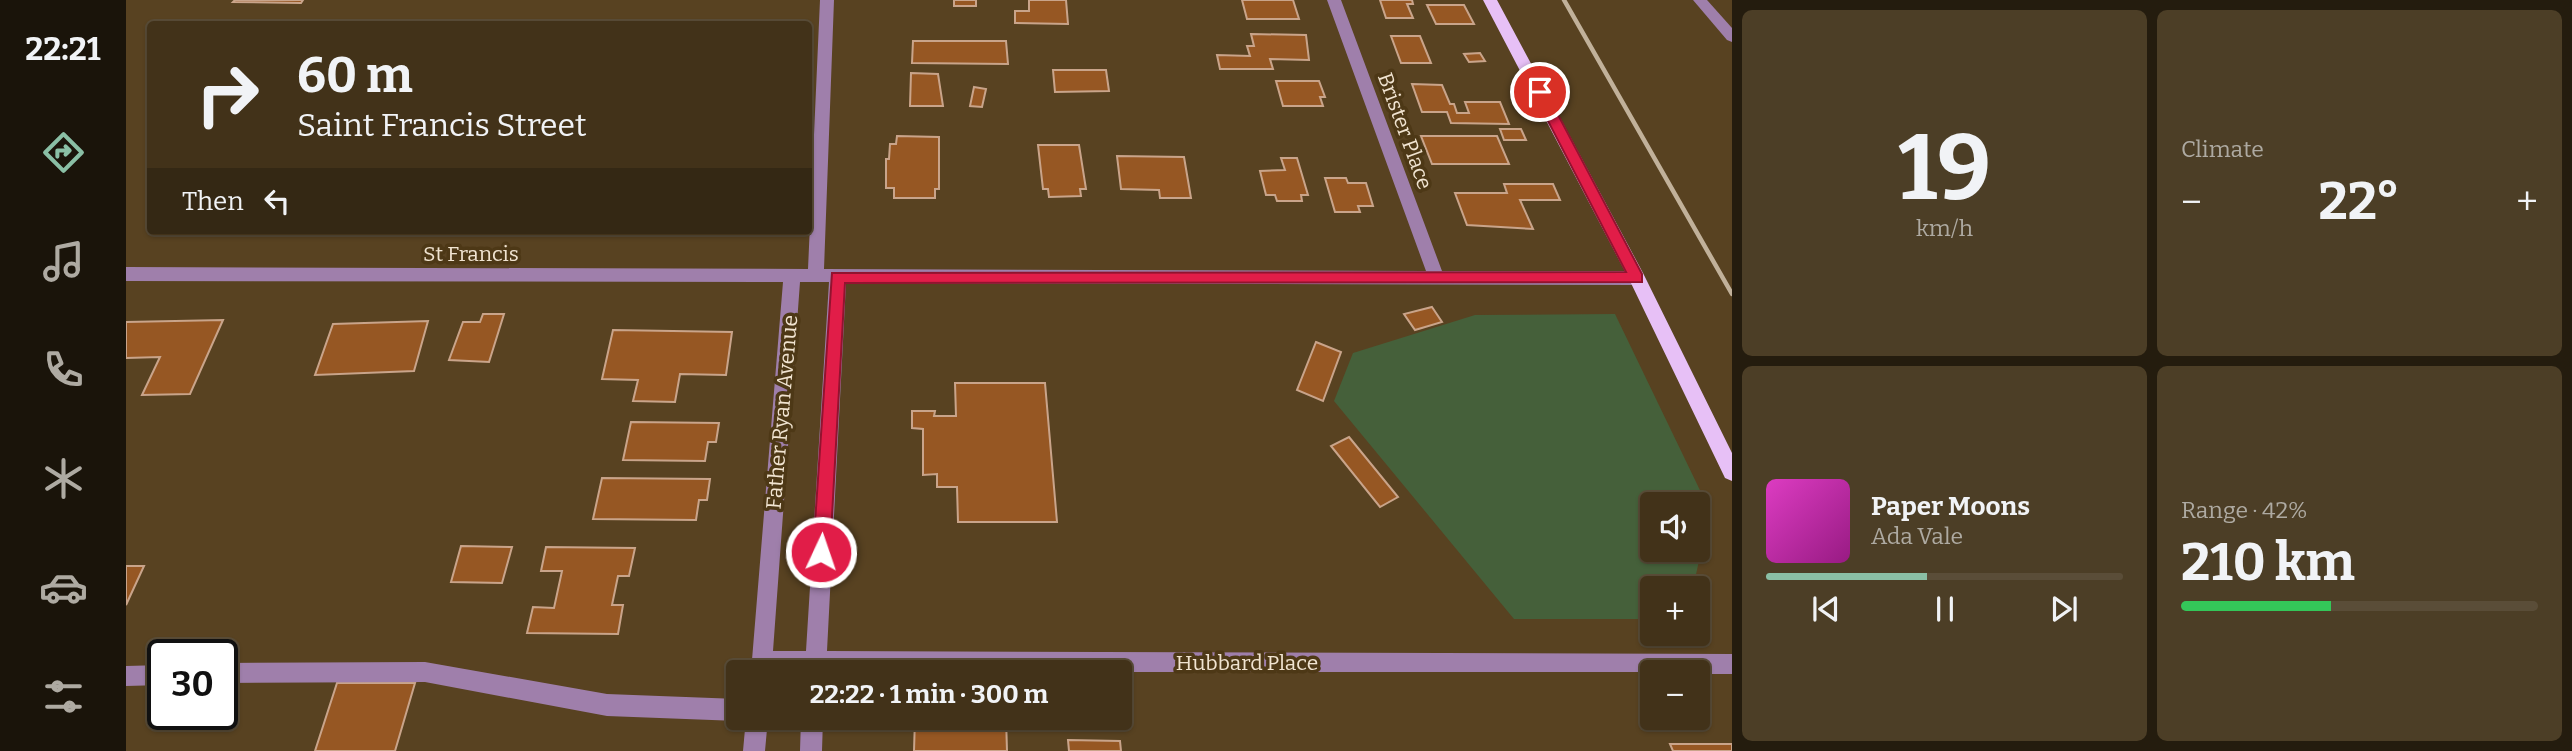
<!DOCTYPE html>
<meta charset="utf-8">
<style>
:root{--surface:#423219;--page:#4c3e26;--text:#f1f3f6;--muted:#aeaaa2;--line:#5a4d38;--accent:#8abfa5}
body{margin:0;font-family:Bitter,serif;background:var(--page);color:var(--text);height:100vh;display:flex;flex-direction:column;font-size:26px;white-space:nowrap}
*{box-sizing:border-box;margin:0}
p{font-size:23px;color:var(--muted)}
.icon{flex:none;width:38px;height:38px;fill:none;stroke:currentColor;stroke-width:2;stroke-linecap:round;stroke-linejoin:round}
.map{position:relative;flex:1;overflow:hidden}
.panel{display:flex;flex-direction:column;gap:10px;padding:10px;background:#241c0e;width:840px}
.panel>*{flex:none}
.banner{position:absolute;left:21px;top:21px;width:665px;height:214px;border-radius:7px;box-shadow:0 2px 5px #0004,0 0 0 2px var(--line);background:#423219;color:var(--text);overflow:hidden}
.fabs{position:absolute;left:1514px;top:492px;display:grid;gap:14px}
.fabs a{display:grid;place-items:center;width:70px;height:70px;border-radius:7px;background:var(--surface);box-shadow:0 2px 5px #0004,0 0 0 2px var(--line);font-size:35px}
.speed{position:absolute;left:21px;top:639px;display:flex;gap:14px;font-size:35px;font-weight:700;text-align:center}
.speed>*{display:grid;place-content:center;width:91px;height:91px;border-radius:50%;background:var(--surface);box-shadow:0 2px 5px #0004,0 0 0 2px var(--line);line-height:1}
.speed .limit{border:4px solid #111;border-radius:10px;background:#fff;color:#111}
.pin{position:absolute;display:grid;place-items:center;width:60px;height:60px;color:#fff;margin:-30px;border:4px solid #fff;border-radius:50%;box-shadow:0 2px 7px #0007}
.me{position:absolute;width:77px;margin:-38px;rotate:3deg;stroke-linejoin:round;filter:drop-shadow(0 0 5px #0008)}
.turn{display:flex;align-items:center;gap:24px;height:147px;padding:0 35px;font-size:32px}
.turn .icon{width:91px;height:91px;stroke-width:2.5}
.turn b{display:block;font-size:49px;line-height:60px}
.then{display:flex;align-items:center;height:66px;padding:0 35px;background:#0003;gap:14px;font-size:26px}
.big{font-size:52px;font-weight:700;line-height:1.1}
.panel .tile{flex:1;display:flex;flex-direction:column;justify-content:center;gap:10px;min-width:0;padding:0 24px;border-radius:10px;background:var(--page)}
.panel .dial{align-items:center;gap:0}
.dial b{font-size:91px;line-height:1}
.song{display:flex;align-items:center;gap:21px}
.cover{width:84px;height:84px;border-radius:10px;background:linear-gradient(135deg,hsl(310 70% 55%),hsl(310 70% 35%))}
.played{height:7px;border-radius:4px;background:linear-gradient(90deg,var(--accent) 45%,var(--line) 45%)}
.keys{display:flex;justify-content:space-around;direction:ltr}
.heat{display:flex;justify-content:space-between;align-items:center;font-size:38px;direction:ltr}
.charge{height:10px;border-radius:5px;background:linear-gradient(90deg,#34c759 42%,var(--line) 0)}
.panel .tiles{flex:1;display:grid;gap:10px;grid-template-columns:repeat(2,1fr)}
.trip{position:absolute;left:600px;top:660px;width:406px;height:70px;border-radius:7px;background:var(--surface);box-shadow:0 2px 5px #0004,0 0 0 2px var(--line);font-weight:700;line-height:70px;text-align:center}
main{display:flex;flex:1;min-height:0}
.dock{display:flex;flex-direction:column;width:126px;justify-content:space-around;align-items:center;background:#1a140a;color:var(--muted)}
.dock .icon{width:49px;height:49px}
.dock .selected{color:var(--accent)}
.dock b{font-size:32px;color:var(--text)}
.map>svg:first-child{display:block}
.green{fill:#45603a;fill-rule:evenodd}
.building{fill:#965723;stroke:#c9a48a;stroke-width:2}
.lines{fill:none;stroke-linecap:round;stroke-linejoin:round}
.minor{fill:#9f7fab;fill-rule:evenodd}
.major{fill:#e7c0f6;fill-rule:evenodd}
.rail{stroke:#c1b19a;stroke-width:4.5}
.route{fill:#e11d48;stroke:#92132f;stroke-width:2}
.labels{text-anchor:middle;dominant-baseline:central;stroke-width:7;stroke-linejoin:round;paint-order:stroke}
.street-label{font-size:21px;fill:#f1e4d1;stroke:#4d3816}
</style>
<main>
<nav class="dock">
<b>22:21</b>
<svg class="icon selected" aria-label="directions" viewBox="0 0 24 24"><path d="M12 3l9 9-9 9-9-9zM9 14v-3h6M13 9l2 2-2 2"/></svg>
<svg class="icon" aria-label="music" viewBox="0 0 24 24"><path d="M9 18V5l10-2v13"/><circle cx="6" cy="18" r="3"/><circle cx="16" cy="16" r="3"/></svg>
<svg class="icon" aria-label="phone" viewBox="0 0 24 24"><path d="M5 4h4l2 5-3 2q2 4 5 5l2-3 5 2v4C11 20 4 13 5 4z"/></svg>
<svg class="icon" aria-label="climate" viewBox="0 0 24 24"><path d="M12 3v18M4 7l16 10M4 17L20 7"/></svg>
<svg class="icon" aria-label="car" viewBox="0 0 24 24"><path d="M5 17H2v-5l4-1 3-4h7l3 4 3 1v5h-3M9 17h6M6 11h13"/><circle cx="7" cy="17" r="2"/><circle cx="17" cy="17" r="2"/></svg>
<svg class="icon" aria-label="filters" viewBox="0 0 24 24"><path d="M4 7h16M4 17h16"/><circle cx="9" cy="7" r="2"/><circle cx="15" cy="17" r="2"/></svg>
</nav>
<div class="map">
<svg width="1606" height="751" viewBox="0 0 1606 751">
<rect width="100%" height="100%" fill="#584221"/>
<path class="green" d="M1489 314 1584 511 1567 588H1526V619H1388L1208 401 1227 353 1349 315ZM1526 504H1572V550H1526Z"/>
<g class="building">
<polygon points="109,0 177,0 175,3 107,2"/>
<rect x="828" y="0" width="22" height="6"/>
<polygon points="903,0 940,0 942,24 889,23 889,11 903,11"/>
<polygon points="1116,0 1167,0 1173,19 1121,19"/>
<polygon points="1254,0 1286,0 1287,4 1281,4 1287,18 1260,18"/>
<polygon points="1301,5 1338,5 1348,24 1310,24"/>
<polygon points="1125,34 1180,35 1183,60 1144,59 1147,69 1094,69 1091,55 1124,56 1121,46 1128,46"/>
<polygon points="1265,36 1294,36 1305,63 1275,63"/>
<polygon points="787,41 880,41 882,64 786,63"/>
<polygon points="1354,53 1359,61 1343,62 1338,54"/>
<polygon points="927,70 980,70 983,91 929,92"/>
<polygon points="785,73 812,74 817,106 784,106"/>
<polygon points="1150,81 1193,81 1199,97 1194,97 1197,106 1157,106"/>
<polygon points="1286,84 1316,85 1324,104 1328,104 1331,113 1343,113 1339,102 1374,102 1383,124 1325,123 1321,112 1296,112"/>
<polygon points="848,87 860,89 856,107 844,106"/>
<polygon points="1374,129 1395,129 1400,140 1378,140"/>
<polygon points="771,136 813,137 813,189 809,189 809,198 768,198 768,188 760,188 760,159 763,159 764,144 770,144"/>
<polygon points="1295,136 1371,136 1383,164 1306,164"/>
<polygon points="912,145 953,145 960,189 954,189 955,196 923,197 922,189 917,189"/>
<polygon points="991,156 1058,157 1065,198 1034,198 1033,190 995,189"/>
<polygon points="1155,158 1171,158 1182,195 1175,195 1176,201 1151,201 1149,195 1140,195 1134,171 1159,170"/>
<polygon points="1199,178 1220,178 1222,183 1240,183 1247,206 1232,206 1234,212 1209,212"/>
<polygon points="1378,184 1427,184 1434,200 1394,200 1407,229 1341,225 1329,193 1381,193"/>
<polygon points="1306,307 1316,322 1289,330 1278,314"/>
<polygon points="357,314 378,314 363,362 323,360 337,322 354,322"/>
<polygon points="97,320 64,394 16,395 34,357 0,358 0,322"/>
<polygon points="302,321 288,371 189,375 207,324"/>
<polygon points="487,330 606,332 600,375 554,374 549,402 507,401 512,380 476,379"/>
<polygon points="1190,342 1215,352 1197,401 1171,390"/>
<polygon points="829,383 919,383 931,522 832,522 831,487 811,487 811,474 797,475 797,429 786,428 786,411 809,411 808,416 830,416"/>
<polygon points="505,422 593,423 590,442 582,442 579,461 497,460"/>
<polygon points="1223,437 1272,497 1254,507 1205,446"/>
<polygon points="476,478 584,479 581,500 573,500 570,520 467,519"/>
<polygon points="335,546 386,547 376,583 325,582"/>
<polygon points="420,547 509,548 503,576 492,576 486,605 497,605 492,634 401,633 407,607 428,608 436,571 415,571"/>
<polygon points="0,566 18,566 0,605"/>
<polygon points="211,683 289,683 269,751 189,751"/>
<polygon points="789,718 880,718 881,751 788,751"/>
<polygon points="942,740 994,741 995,751 943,751"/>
<polygon points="1544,744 1606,744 1606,751 1547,751"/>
</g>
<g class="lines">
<g class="minor">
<path d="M694 0H708L698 269 1300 271 1201 0H1215L1316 271H1511L1519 278 1511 285 720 283 701 651 1606 654V674H1572V672H625L657 282 0 281V267L682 269ZM674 282H703L680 651H647Z"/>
<polygon points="1567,0 1581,0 1606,28 1606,42 1601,40"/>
<polygon points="299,662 481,694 612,699 612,718 620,718 612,721 481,716 299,682 96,683 96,663"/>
<polygon points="37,665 37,685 0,686 0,666"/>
<polygon points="620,718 642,718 639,751 617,751"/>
<polygon points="675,718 697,718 696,751 674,751"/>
</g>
<polygon class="major" points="1357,0 1371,0 1517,273 1606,453 1606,481 1599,478 1503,279"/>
<polyline class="rail" points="1438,0 1606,294"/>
</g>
<polygon class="route" points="1414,88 1420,92 1516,274 1516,282 719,283 704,552 702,558 695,561 689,558 687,552 706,273 1500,272 1407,92"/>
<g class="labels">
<g class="street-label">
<text transform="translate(1279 131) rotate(70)">Brister Place</text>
<text x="345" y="254">St Francis</text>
<text transform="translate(656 412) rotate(-85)">Father Ryan Avenue</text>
<text x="1121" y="663">Hubbard Place</text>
</g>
</g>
</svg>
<div class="fabs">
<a><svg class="icon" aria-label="sound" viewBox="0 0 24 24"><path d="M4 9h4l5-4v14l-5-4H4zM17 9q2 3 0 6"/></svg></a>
<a>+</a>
<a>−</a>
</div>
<div class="speed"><div class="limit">30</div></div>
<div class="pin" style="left:1414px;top:92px;background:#d93025"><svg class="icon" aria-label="arrive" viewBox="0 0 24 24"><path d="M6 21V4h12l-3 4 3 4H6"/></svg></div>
<svg class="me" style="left:695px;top:552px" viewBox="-20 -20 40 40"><circle r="17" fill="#e11d48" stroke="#fff" stroke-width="3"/><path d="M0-11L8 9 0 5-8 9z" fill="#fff"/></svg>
<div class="trip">22:22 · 1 min · 300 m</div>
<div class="banner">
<div class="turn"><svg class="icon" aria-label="right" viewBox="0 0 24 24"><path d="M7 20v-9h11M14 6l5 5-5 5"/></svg><div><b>60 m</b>Saint Francis Street</div></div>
<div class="then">Then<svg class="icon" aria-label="left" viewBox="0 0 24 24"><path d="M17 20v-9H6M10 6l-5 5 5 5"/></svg></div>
</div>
</div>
<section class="panel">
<div class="tiles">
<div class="tile dial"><b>19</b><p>km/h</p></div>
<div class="tile"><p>Climate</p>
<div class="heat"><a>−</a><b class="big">22°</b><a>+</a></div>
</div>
<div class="tile">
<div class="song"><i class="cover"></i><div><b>Paper Moons</b><p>Ada Vale</p></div></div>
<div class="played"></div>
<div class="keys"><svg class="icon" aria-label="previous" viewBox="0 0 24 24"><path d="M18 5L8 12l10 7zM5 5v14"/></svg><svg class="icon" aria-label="pause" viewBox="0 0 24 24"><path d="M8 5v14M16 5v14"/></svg><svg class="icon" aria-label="next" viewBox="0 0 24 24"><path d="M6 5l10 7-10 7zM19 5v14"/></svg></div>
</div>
<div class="tile"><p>Range · 42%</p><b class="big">210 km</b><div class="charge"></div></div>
</div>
</section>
</main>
